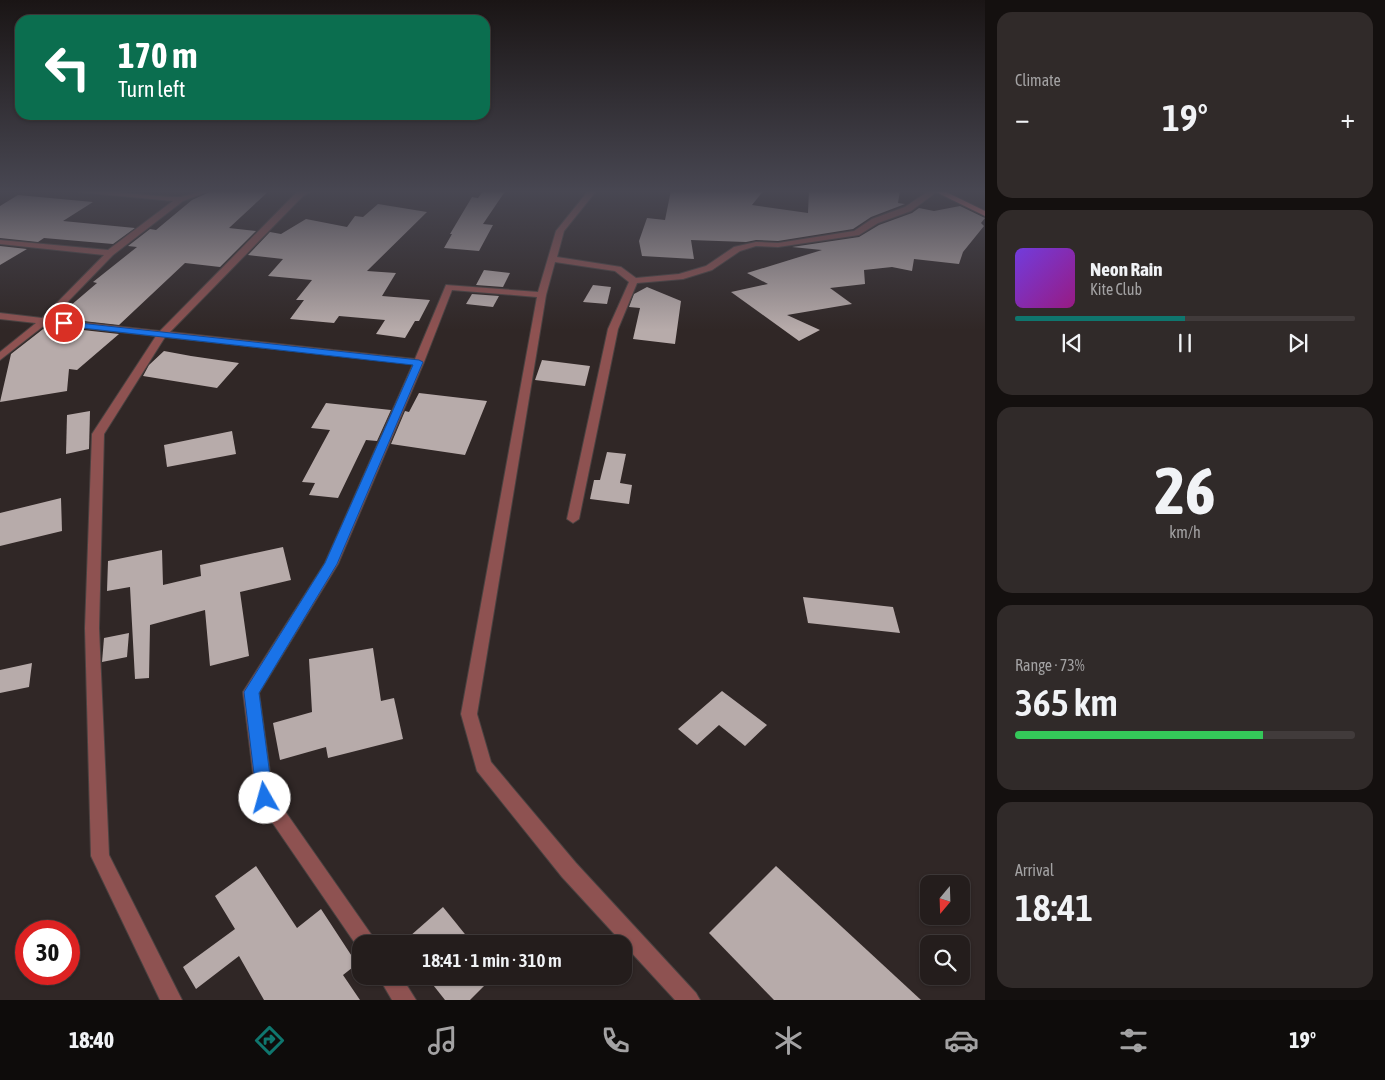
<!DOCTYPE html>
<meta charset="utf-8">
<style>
:root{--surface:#241d1c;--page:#302a29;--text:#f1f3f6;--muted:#a3a2a3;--line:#413b3b;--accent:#0f766e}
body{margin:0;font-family:"Asap Condensed",sans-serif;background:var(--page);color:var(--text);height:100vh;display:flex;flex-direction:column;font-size:19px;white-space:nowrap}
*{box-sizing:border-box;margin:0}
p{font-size:16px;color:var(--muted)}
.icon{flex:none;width:28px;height:28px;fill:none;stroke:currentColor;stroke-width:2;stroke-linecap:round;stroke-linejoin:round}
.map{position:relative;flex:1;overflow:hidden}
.side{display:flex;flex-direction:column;gap:12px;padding:12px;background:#14100f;width:400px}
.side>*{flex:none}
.guide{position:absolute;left:15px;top:15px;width:475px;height:105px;border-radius:15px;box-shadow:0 1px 4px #0004,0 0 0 1px var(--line);background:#0b6e4f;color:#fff;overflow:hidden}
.needle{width:32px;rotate:199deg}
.controls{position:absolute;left:920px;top:875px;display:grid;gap:10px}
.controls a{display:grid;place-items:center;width:50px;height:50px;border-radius:10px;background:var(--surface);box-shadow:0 1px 4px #0004,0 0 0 1px var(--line);font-size:25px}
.speed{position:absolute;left:15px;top:920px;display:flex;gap:10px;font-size:25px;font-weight:700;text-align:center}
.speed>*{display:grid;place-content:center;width:65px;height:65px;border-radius:50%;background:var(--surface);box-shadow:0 1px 4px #0004,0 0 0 1px var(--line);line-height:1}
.speed .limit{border:8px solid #d22;background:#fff;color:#111}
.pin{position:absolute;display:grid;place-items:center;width:42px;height:42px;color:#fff;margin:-21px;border:2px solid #fff;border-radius:50%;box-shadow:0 1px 5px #0007}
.me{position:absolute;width:55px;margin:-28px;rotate:353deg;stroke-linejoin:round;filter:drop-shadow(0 0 4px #0008)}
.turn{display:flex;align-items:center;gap:18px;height:105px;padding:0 20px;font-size:22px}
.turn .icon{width:65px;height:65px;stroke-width:2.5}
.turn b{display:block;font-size:35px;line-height:42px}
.big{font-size:38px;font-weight:600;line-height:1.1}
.side .card{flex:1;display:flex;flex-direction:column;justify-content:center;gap:8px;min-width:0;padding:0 18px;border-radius:15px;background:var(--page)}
.side .dial{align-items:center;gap:0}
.dial b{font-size:65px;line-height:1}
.song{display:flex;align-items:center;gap:15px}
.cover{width:60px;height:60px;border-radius:8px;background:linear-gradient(135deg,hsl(260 70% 55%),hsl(310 70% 35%))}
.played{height:5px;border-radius:2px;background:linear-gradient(90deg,var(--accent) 50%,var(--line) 50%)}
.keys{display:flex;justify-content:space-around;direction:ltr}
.heat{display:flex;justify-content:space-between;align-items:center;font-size:28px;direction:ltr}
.charge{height:8px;border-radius:4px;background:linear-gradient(90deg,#34c759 73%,var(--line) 0)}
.trip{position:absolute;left:352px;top:935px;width:280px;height:50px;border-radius:15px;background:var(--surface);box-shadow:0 1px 4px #0004,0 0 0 1px var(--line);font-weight:600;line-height:50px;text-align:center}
.dock{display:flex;height:80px;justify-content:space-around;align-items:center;background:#0e0c0b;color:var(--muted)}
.dock .icon{width:35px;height:35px}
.dock .active{color:var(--accent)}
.dock b{font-size:22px;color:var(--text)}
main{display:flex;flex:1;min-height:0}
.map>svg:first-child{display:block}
.building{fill:#b7abaa}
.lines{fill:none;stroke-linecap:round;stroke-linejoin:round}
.minor-casing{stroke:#4a4241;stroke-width:2}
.major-casing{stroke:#4a4241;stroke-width:2}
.minor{fill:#8e5251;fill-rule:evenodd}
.major{fill:#f27677;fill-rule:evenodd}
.route{fill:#1a73e8;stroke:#114b97}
</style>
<main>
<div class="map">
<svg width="985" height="1000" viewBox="0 0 985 1000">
<rect width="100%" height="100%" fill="#302726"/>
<g class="building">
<polygon points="214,190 270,190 229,228 256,231 220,267 185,263 119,325 56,318 97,283 93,282 137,247 128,246 150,229 156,230 192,200"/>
<polygon points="484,190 506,190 483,224 493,225 479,251 444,248 452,234 450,234 472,197 478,198"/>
<polygon points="671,190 764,190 752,205 808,213 809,190 900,190 898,203 905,204 871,217 853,229 778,241 756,240 746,242 691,240 694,259 642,256 639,241 647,218 665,220"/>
<polygon points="18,195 93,202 63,221 135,228 113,244 44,238 38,242 0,238 0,206"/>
<polygon points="378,204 427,212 367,271 396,273 382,296 430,300 419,321 415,321 405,338 376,334 385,320 339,316 334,323 290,319 304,300 296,300 312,280 268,276 283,259 248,255 270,232 281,234 306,219 347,227 355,216 363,217"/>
<polygon points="960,206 985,218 981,223 984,226 963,252 959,264 914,259 912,271 892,267 864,270 865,284 830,288 852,304 787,315 820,330 799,341 731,292 768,284 747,273 822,250 792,247 859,237 879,225 912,213 919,208 934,211"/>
<polygon points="0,246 27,249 0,265"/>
<polygon points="484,270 510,273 503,287 476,285"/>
<polygon points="593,285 611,287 607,304 583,302"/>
<polygon points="647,287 681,301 675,344 633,339 640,308 629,307 634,294"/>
<polygon points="472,294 499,296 493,307 466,304"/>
<polygon points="47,326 119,334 77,370 69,369 67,391 0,402 11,354"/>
<polygon points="164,351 191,356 239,363 217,388 143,376 149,365"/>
<polygon points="542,360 590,366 585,386 535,380"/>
<polygon points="419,393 487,401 465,455 391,444 405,411 409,412"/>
<polygon points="326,403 391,410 377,441 366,440 338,498 309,495 315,483 302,482 330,430 311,428"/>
<polygon points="90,411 89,449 66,454 67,415"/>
<polygon points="232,431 236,454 167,467 164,445"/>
<polygon points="607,452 626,454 620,483 632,485 629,504 590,499 594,480 600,480"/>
<polygon points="61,498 62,531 0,546 0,513"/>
<polygon points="283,547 291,580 240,592 249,656 210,666 205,610 150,625 149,678 135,679 130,587 107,591 108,561 162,550 163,585 201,576 200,565"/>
<polygon points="803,597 893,607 900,633 808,623"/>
<polygon points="129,633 127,657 102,662 104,638"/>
<polygon points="373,648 381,701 394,698 403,739 328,758 326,747 280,760 273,723 312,712 309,659"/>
<polygon points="32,663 29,687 0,693 0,670"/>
<polygon points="722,691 767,725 745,746 719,725 697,745 678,729"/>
<polygon points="256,866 297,928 321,909 357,964 343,975 360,1000 264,1000 239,956 196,989 183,967 235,929 215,896"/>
<polygon points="776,866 921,1000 774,1000 709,933"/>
<polygon points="443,907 473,944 401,944"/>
<polygon points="426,976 494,976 470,1000 445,1000"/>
</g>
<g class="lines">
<defs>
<g id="minor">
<path d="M75 190C110 190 143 196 177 197 189 197 200 190 212 190L183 201 113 255 51 319 160 331 297 192 314 190 303 196 170 332 415 359 446 285 538 292 556 231 589 190H597L564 231 557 257 621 267 636 278 679 274 706 266 734 247 756 242 778 243 854 231 872 219 905 207 930 190H939L911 211 878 223 859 235 778 247 756 246 740 251 712 270 683 279 637 283 618 329 579 519 573 523 567 519 608 329 629 282 615 271 555 262 546 295 477 714 491 762 576 863 696 993 700 1000H675L562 877 477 771 461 714 537 297 452 290 424 362 338 564 259 693 273 794 373 937 376 944H361V952L259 803 256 797 243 692 325 563 413 364 165 337 104 434 99 628 109 855 182 1000H160L91 856 85 628 92 434 156 336 46 324 0 360V352L36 323 0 319V313L42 318 104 255 0 244V240L108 250 173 201 79 192Z"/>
<polygon points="378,976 401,976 416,1000 392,1000"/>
</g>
<polygon id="major" points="932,190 942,190 985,211 985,216"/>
</defs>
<use href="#minor" class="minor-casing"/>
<use href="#major" class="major-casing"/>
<use href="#minor" class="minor"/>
<use href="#major" class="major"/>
</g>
<linearGradient id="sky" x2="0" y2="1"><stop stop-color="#1a1515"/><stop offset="0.58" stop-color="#484752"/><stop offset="1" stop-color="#484752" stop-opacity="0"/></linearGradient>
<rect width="985" height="330" fill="url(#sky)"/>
<polygon class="route" points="61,321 419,360 423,362 337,564 259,693 273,798 270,803 265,805 259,803 257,798 244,692 325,563 413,365 64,326 60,323"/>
</svg>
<div class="controls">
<a><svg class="needle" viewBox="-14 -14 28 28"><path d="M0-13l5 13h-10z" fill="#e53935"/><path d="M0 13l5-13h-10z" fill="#a3a2a3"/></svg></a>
<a><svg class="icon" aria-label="search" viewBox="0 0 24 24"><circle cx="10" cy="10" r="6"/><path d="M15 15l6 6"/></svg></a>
</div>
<div class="speed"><div class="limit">30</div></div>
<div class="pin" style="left:64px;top:323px;background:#d93025"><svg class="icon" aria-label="arrive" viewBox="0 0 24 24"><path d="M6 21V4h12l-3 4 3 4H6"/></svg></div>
<svg class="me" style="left:265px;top:798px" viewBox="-20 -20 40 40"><circle r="19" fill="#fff"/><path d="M0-13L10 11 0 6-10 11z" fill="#1a73e8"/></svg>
<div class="trip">18:41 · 1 min · 310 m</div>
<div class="guide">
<div class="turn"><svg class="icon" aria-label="left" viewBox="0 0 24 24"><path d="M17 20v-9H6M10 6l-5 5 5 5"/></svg><div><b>170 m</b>Turn left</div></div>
</div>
</div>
<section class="side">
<div class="card"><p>Climate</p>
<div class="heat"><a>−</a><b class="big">19°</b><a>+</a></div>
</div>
<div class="card">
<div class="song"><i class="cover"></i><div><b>Neon Rain</b><p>Kite Club</p></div></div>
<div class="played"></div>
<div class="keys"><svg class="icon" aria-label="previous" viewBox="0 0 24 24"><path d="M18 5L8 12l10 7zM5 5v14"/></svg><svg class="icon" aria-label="pause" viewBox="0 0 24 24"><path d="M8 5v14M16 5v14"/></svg><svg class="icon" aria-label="next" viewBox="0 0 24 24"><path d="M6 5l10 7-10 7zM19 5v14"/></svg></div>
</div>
<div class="card dial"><b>26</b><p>km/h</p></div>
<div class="card"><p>Range · 73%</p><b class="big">365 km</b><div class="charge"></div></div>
<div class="card"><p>Arrival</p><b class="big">18:41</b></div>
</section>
</main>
<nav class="dock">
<b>18:40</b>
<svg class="icon active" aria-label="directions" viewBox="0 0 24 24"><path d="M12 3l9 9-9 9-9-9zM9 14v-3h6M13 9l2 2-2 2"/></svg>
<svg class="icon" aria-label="music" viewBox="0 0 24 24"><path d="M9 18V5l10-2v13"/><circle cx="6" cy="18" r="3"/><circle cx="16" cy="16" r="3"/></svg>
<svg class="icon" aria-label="phone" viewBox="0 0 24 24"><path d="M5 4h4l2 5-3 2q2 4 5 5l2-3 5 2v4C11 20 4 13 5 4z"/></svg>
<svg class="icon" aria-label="climate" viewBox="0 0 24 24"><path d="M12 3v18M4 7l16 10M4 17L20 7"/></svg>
<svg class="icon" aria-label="car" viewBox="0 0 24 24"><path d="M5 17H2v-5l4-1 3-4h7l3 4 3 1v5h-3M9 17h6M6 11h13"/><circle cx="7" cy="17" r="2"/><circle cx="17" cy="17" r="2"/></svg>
<svg class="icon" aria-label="filters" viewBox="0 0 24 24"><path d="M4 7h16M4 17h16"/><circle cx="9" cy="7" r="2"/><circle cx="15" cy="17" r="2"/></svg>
<b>19°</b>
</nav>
